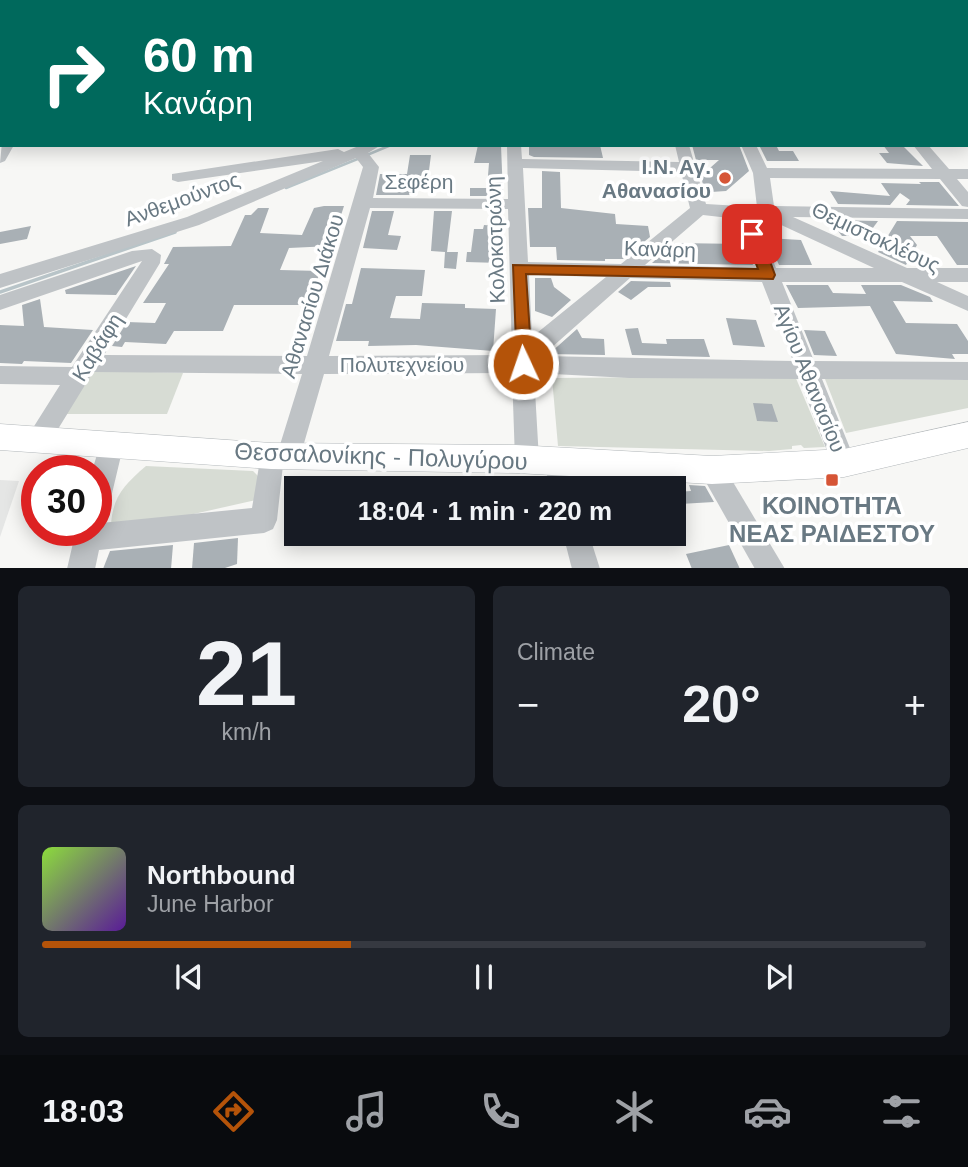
<!DOCTYPE html>
<meta charset="utf-8">
<style>
:root{--surface:#171b24;--page:#20242c;--text:#f1f3f6;--muted:#9ea1a6;--line:#363941;--accent:#b45309}
body{margin:0;font-family:Helvetica,sans-serif;background:var(--page);color:var(--text);height:100vh;display:flex;flex-direction:column;font-size:26px;white-space:nowrap}
*{box-sizing:border-box;margin:0}
p{font-size:23px;color:var(--muted)}
.icon{flex:none;width:38px;height:38px;fill:none;stroke:currentColor;stroke-width:2;stroke-linecap:round;stroke-linejoin:round}
.map{position:relative;height:568px;overflow:hidden}
.sheet{display:flex;flex-direction:column;gap:18px;padding:18px;background:#0d0f14;flex:1}
.sheet>*{flex:none}
.top-card{position:absolute;left:0px;top:0px;width:970px;height:147px;box-shadow:0 4px 18px #0003;background:#00695c;color:#fff;overflow:hidden}
.speed{position:absolute;left:21px;top:455px;display:flex;gap:14px;font-size:35px;font-weight:700;text-align:center}
.speed>*{display:grid;place-content:center;width:91px;height:91px;border-radius:50%;background:var(--surface);box-shadow:0 4px 18px #0003;line-height:1}
.speed .limit{border:10px solid #d22;background:#fff;color:#111}
.pin{position:absolute;display:grid;place-items:center;width:60px;height:60px;color:#fff;margin:-30px;border-radius:14px;box-shadow:0 4px 10px #0006}
.me{position:absolute;width:77px;margin:-38px;rotate:357deg;stroke-linejoin:round;filter:drop-shadow(0 0 5px #0008)}
.turn{display:flex;align-items:center;gap:24px;height:147px;padding:0 28px;font-size:32px}
.turn .icon{width:91px;height:91px;stroke-width:2.5}
.turn b{display:block;font-size:49px;line-height:60px}
.big{font-size:52px;font-weight:700;line-height:1.1}
.sheet .tile{flex:1;display:flex;flex-direction:column;justify-content:center;gap:10px;min-width:0;padding:0 24px;border-radius:10px;background:var(--page)}
.sheet .dial{align-items:center;gap:0}
.dial b{font-size:91px;line-height:1}
.song{display:flex;align-items:center;gap:21px}
.cover{width:84px;height:84px;border-radius:10px;background:linear-gradient(135deg,hsl(90 70% 55%),hsl(270 70% 35%))}
.played{height:7px;border-radius:4px;background:linear-gradient(90deg,var(--accent) 35%,var(--line) 35%)}
.keys{display:flex;justify-content:space-around;direction:ltr}
.heat{display:flex;justify-content:space-between;align-items:center;font-size:38px;direction:ltr}
.sheet .tiles{flex:1;display:grid;gap:18px;grid-template-columns:1fr 1fr}
.tile:last-child{grid-column:span 2}
.trip{position:absolute;left:284px;top:476px;width:402px;height:70px;border-radius:0px;background:var(--surface);box-shadow:0 4px 18px #0003;font-weight:700;line-height:70px;text-align:center}
.tabs{display:flex;height:112px;justify-content:space-around;align-items:center;background:#090b0e;color:var(--muted)}
.tabs .icon{width:49px;height:49px}
.tabs .current{color:var(--accent)}
.tabs b{font-size:32px;color:var(--text)}
.map>svg:first-child{display:block}
.built{fill:#e5e6e5}
.green{fill:#d7dcd4}
.lines{fill:none;stroke-linecap:round;stroke-linejoin:round}
.stream-far1{stroke:#b8c4c8;stroke-width:2.5}
.stream{stroke:#b8c4c8;stroke-width:3.5}
.building{fill:#a9b0b5}
.major-casing{stroke:#b2b7ba;stroke-width:1}
.minor{fill:#bfc3c6;fill-rule:evenodd}
.major{fill:#fff;fill-rule:evenodd}
.route{fill:#b45309;stroke:#753606;stroke-width:2}
.poi-dot{fill:#d65536;stroke:#fff;stroke-width:2.5}
.labels{text-anchor:middle;dominant-baseline:central;stroke-width:7;stroke-linejoin:round;paint-order:stroke}
.poi-label{font-size:21px;font-weight:bold;fill:#697983;stroke:#fff;text-anchor:end}
.street-label{font-size:21px;fill:#697983;stroke:#fff}
.near-street-label{font-size:24px;fill:#697983;stroke:#fff}
.near-poi-label{font-size:24px;font-weight:bold;fill:#697983;stroke:#fff}
</style>
<div class="map">
<svg width="968" height="569" viewBox="0 0 968 569">
<rect width="100%" height="100%" fill="#f7f7f5"/>
<polygon class="built" points="0,480 19,481 0,537"/>
<g class="green">
<polygon points="86,370 183,373 167,414 62,414"/>
<polygon points="795,376 825,447 804,448 801,445 792,446 792,449 769,451 558,446 552,378"/>
<polygon points="825,379 968,380 968,408 846,433"/>
<path d="M146 466 253 471 263 481 261 499 117 531 111 524C113 496 125 484 146 466Z"/>
</g>
<g class="lines">
<g class="stream-far1">
<polyline points="367,155 391,145"/>
<polyline points="286,188 360,158"/>
</g>
<polyline class="stream" points="0,292 175,232"/>
</g>
<g class="building">
<polygon points="478,145 501,145 503,196 470,196 470,188 487,188 489,163 474,163"/>
<polygon points="529,145 600,145 603,158 534,157 529,155"/>
<polygon points="692,145 739,145 749,171 726,191 711,192 704,189 701,176 719,160 696,160"/>
<polygon points="759,145 776,145 779,151 793,151 799,161 767,161"/>
<polygon points="883,145 902,145 923,166 887,163 879,153 889,153"/>
<polygon points="410,155 431,155 428,178 417,175 412,195 376,195 380,174 407,174"/>
<polygon points="542,171 560,172 561,208 615,214 616,224 648,226 650,237 623,259 605,259 605,261 557,260 556,247 530,247 528,208 542,208"/>
<polygon points="919,182 939,182 959,206 906,205 910,200 900,193 890,205 838,204 830,191 890,196 881,183 921,184"/>
<polygon points="324,206 344,206 331,246 289,248 280,270 320,271 310,305 234,305 223,331 174,331 166,344 125,342 122,347 112,346 127,322 155,323 166,303 143,303 169,264 164,264 173,247 231,246 245,215 251,215 258,208 269,208 260,233 302,235 314,208"/>
<polygon points="372,211 394,211 388,235 401,236 397,250 363,248"/>
<polygon points="434,211 452,211 447,252 458,252 456,269 444,268 445,252 431,251"/>
<polygon points="829,220 878,221 867,236 842,236"/>
<polygon points="897,221 968,222 968,265 957,265 937,236 910,236 917,245 906,265 878,252"/>
<polygon points="484,225 497,226 496,253 500,253 500,263 466,262 467,252 471,252 474,229 483,229"/>
<polygon points="31,226 27,239 0,244 0,232"/>
<polygon points="767,238 801,240 812,265 779,265"/>
<polygon points="674,243 744,244 753,265 652,263"/>
<polygon points="136,266 116,295 66,294 65,290"/>
<polygon points="361,268 425,270 422,296 396,296 390,318 420,319 422,303 465,304 465,308 496,309 493,351 416,345 368,346 369,341 336,341 346,304 352,304"/>
<polygon points="535,278 551,278 554,287 571,300 552,317 535,311"/>
<polygon points="631,281 670,282 671,287 648,287 631,300 618,292"/>
<polygon points="786,285 828,285 833,293 866,294 861,285 901,285 930,297 933,302 893,301 906,323 957,324 968,341 968,354 952,354 955,359 896,354 870,306 798,308"/>
<polygon points="40,299 44,327 93,330 71,363 24,361 22,364 0,363 0,325 24,326 22,305"/>
<polygon points="726,318 756,320 765,347 733,345"/>
<polygon points="638,328 642,343 667,344 666,339 704,339 710,357 632,355 625,329"/>
<polygon points="577,329 582,338 604,339 605,355 549,354"/>
<polygon points="804,330 825,331 837,356 814,355"/>
<polygon points="753,403 772,404 778,422 757,421"/>
<polygon points="459,476 459,488 391,488 391,480"/>
<polygon points="689,485 705,486 714,502 680,504 676,492 691,491"/>
<polygon points="592,534 624,534 626,545 596,546"/>
<polygon points="238,538 237,564 222,569 192,569 194,543"/>
<polygon points="173,545 171,569 103,569 110,551"/>
<polygon points="729,545 740,569 692,569 686,554"/>
</g>
<g class="lines">
<defs>
<polygon id="major" points="968,422 968,448 844,477 712,484 516,473 271,469 0,450 0,424 271,443 516,445 712,456 844,449"/>
</defs>
<use href="#major" class="major-casing"/>
<g class="minor">
<rect x="73" y="0" width="10" height="2"/>
<rect x="504" y="0" width="10" height="2"/>
<polygon points="646,0 656,0 657,2 647,2"/>
<polygon points="790,0 801,0 802,2 791,2"/>
<polygon points="901,0 912,0 913,2 902,2"/>
<polygon points="2,142 2,145 14,145 5,161 0,163"/>
<path d="M361 145H381L368 153 379 167 373 198 508 199 507 145H521L522 159 679 162 675 145H689L706 204 757 207 753 173 741 145H756L767 168 932 169 913 145H928L949 169H968V179H957L968 192V207L962 206 940 179 770 178 774 206 968 209V219L793 217 907 268H968V282H937L968 296V311L902 282H782L814 361 968 362V380L822 379 856 463 853 471 844 475 835 471 799 379 629 378 534 373 539 460 536 468 527 472 518 468 515 460 512 373 324 374 298 464 289 467 283 465 277 520 273 529 264 533 99 550 95 569H67L76 530H96V519L101 523 252 508 262 448 271 445 279 448 302 374 93 372 47 447 38 450 29 447 26 439 60 385 0 384V366L72 367 142 261 0 310V295L132 251 152 249 161 255 160 263 104 355 307 356 363 167 356 158 199 225 0 288V274L187 217 323 161 178 182 172 180V174L338 149 344 152ZM523 168 681 172 690 208 621 264 528 262ZM370 208 508 209 512 355 329 356ZM703 215 738 219 757 268 645 265ZM764 217 874 268H776L755 218ZM529 275 606 277 532 337ZM630 278 762 282 793 361 542 356Z"/>
<polygon points="112,432 121,435 124,443 109,506 105,515 96,519 96,471 92,471 103,435"/>
<polygon points="556,450 565,454 576,488 550,488 544,462 547,454"/>
<polygon points="712,458 721,462 785,569 755,569 699,470 703,462"/>
<polygon points="563,534 589,534 600,569 572,569"/>
</g>
<use href="#major" class="major"/>
</g>
<polygon class="route" points="752,229 760,234 775,275 773,279 526,274 532,364 529,369 517,369 513,265 758,269 745,234"/>
<g class="poi-dot">
<circle cx="725" cy="178" r="7"/>
<rect x="825" y="473" width="14" height="14" rx="3.5"/>
</g>
<g class="labels">
<g class="poi-label">
<text x="711" y="166">Ι.Ν. Αγ.<tspan x="711" dy="24">Αθανασίου</tspan></text>
</g>
<g class="street-label">
<text x="419" y="181">Σεφέρη</text>
<text transform="translate(182 199) rotate(-20)">Ανθεμούντος</text>
<text transform="translate(876 237) rotate(25)">Θεμιστοκλέους</text>
<text transform="translate(495 240) rotate(-92)">Κολοκοτρώνη</text>
<text transform="translate(660 249) rotate(2)">Κανάρη</text>
<text transform="translate(312 296) rotate(-73)">Αθανασίου Διάκου</text>
<text transform="translate(97 347) rotate(-58)">Καβάφη</text>
<text x="402" y="364">Πολυτεχνείου</text>
<text transform="translate(810 378) rotate(68)">Αγίου Αθανασίου</text>
</g>
<g class="near-street-label">
<text transform="translate(381 456) rotate(2)">Θεσσαλονίκης - Πολυγύρου</text>
</g>
<g class="near-poi-label">
<text x="832" y="505">ΚΟΙΝΟΤΗΤΑ<tspan x="832" dy="28">ΝΕΑΣ ΡΑΙΔΕΣΤΟΥ</tspan></text>
</g>
</g>
</svg>
<div class="speed"><div class="limit">30</div></div>
<div class="pin" style="left:752px;top:234px;background:#d93025"><svg class="icon" aria-label="arrive" viewBox="0 0 24 24"><path d="M6 21V4h12l-3 4 3 4H6"/></svg></div>
<svg class="me" style="left:523px;top:364px" viewBox="-20 -20 40 40"><circle r="17" fill="#b45309" stroke="#fff" stroke-width="3"/><path d="M0-11L8 9 0 5-8 9z" fill="#fff"/></svg>
<div class="trip">18:04 · 1 min · 220 m</div>
<div class="top-card">
<div class="turn"><svg class="icon" aria-label="right" viewBox="0 0 24 24"><path d="M7 20v-9h11M14 6l5 5-5 5"/></svg><div><b>60 m</b>Κανάρη</div></div>
</div>
</div>
<section class="sheet">
<div class="tiles">
<div class="tile dial"><b>21</b><p>km/h</p></div>
<div class="tile"><p>Climate</p>
<div class="heat"><a>−</a><b class="big">20°</b><a>+</a></div>
</div>
<div class="tile">
<div class="song"><i class="cover"></i><div><b>Northbound</b><p>June Harbor</p></div></div>
<div class="played"></div>
<div class="keys"><svg class="icon" aria-label="previous" viewBox="0 0 24 24"><path d="M18 5L8 12l10 7zM5 5v14"/></svg><svg class="icon" aria-label="pause" viewBox="0 0 24 24"><path d="M8 5v14M16 5v14"/></svg><svg class="icon" aria-label="next" viewBox="0 0 24 24"><path d="M6 5l10 7-10 7zM19 5v14"/></svg></div>
</div>
</div>
</section>
<nav class="tabs">
<b>18:03</b>
<svg class="icon current" aria-label="directions" viewBox="0 0 24 24"><path d="M12 3l9 9-9 9-9-9zM9 14v-3h6M13 9l2 2-2 2"/></svg>
<svg class="icon" aria-label="music" viewBox="0 0 24 24"><path d="M9 18V5l10-2v13"/><circle cx="6" cy="18" r="3"/><circle cx="16" cy="16" r="3"/></svg>
<svg class="icon" aria-label="phone" viewBox="0 0 24 24"><path d="M5 4h4l2 5-3 2q2 4 5 5l2-3 5 2v4C11 20 4 13 5 4z"/></svg>
<svg class="icon" aria-label="climate" viewBox="0 0 24 24"><path d="M12 3v18M4 7l16 10M4 17L20 7"/></svg>
<svg class="icon" aria-label="car" viewBox="0 0 24 24"><path d="M5 17H2v-5l4-1 3-4h7l3 4 3 1v5h-3M9 17h6M6 11h13"/><circle cx="7" cy="17" r="2"/><circle cx="17" cy="17" r="2"/></svg>
<svg class="icon" aria-label="filters" viewBox="0 0 24 24"><path d="M4 7h16M4 17h16"/><circle cx="9" cy="7" r="2"/><circle cx="15" cy="17" r="2"/></svg>
</nav>
